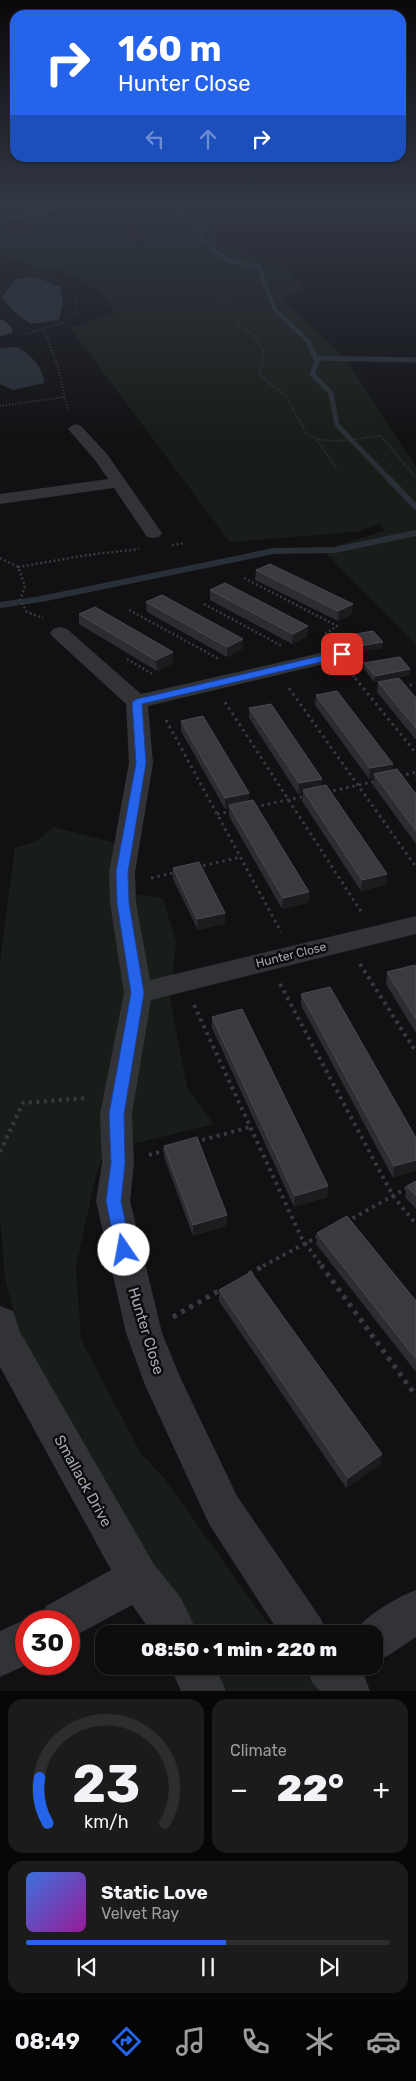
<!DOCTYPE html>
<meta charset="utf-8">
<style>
:root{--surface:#0d0d0e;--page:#1b1b1c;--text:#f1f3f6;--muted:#9a9c9e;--line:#2d2d2e;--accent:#2563eb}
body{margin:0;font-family:Rubik,sans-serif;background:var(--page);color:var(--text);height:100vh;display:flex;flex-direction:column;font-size:19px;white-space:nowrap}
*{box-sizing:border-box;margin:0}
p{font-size:16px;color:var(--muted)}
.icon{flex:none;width:28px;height:28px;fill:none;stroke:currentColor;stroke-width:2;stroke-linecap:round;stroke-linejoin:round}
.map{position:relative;height:1691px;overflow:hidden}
.panel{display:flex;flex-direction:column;gap:8px;padding:8px;background:#070708;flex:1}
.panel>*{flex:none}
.banner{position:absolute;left:10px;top:10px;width:396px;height:152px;border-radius:15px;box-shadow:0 1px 4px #0004,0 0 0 1px var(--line);background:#2563eb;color:#fff;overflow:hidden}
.speed{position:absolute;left:15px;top:1610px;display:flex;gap:10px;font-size:25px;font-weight:700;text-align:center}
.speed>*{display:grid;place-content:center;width:65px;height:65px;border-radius:50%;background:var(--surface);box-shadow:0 1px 4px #0004,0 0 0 1px var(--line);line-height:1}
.speed .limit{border:8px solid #d22;background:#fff;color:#111}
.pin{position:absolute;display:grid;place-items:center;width:42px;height:42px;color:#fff;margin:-21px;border-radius:10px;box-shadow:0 2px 8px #0006}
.me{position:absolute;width:55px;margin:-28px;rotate:348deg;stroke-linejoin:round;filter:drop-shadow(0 0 4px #0008)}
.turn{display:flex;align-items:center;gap:18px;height:105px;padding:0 25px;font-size:22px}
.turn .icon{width:65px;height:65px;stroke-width:2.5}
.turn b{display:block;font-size:35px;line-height:42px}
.lanes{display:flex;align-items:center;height:48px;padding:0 25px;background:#0003;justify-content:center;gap:25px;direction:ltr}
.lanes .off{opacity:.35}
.big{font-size:38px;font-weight:800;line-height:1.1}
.panel .tile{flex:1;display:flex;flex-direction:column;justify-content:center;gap:8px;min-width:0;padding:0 18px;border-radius:15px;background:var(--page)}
.panel .dial{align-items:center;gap:0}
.dial svg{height:130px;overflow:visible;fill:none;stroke:var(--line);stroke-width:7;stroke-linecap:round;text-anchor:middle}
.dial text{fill:var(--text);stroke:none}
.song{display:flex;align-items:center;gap:15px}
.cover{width:60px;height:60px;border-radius:8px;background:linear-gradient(135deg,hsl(220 70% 55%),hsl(300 70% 35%))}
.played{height:5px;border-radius:2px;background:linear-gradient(90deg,var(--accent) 55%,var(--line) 55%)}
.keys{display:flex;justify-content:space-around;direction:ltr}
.heat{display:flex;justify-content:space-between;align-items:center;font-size:28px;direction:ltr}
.panel .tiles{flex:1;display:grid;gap:8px;grid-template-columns:1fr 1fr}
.tile:last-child{grid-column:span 2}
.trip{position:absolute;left:95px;top:1625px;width:288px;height:50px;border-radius:15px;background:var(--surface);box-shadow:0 1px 4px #0004,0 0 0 1px var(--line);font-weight:800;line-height:50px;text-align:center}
.tabs{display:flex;height:80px;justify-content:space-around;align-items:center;background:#050506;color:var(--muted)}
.tabs .icon{width:35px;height:35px}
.tabs .selected{color:var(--accent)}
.tabs b{font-size:22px;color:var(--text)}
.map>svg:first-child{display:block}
.green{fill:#181d19}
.water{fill:#282f36}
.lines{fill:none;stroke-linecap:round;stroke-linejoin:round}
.stream-far2{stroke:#282f36;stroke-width:4}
.stream-far1{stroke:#282f36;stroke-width:5}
.stream{stroke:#282f36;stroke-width:6}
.path-far5{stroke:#383a3e;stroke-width:1;stroke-dasharray:1 2;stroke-linecap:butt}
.path-far4{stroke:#383a3e;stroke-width:2;stroke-dasharray:1 2;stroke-linecap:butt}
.path-far3{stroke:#383a3e;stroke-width:2.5;stroke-dasharray:2 2.5;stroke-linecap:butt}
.path-far2{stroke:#383a3e;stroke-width:3;stroke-dasharray:2.5 4;stroke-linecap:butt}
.path-far1{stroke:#383a3e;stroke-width:4;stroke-dasharray:3 4.5;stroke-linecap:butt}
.path{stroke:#383a3e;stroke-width:5;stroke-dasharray:4 5.5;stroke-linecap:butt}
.street{fill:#323337;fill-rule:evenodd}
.wall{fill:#2d2d31}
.shaded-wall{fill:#1c1c1f}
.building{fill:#3a3a3f;stroke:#4a4b51}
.route{fill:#2563eb;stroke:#184099}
.labels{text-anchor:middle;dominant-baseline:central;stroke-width:5;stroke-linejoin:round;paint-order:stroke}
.street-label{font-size:12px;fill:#a3a7b3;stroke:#0c0c0d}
.near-street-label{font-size:15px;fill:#a3a7b3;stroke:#0c0c0d}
</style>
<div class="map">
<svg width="416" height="1691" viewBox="0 0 416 1691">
<rect width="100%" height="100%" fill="#111113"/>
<g class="green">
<path d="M0 203C20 203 39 203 58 207L53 209 77 215 0 226Z"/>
<polygon points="149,203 186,203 216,223 215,244 282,266 306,288 284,300 345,358 416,467 416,645 323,550 384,531 380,524 356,532 230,542 70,328 115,313 101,293 60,269 39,270 0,254 0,235 109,225 141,243 164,224 164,212"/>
<polygon points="54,827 115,843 111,891 163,898 176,943 170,998 187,1087 214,1124 142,1142 106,1146 95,1179 76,1267 81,1340 140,1452 165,1479 259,1612 278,1634 187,1634 26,1363 5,1278 0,1217 0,961 15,848 35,842"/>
<polygon points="205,1666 306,1666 327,1691 218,1691"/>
</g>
<g class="water">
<polygon points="34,277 60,286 63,303 59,320 31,324 14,312 2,297 15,279"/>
<path d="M18 347C31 356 43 366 44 383L13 390 0 384V348Z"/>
</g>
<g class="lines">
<g class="stream-far2">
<polyline points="163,203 184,213 201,229 201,240 228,260 259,267 275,310 290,324"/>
<polyline points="0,220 81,203"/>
</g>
<g class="stream-far1">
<polyline points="289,323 308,341 317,362 312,374 331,393 337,425 389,479"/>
<polyline points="315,358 416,360"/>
</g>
<g class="stream">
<polyline points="388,478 416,507"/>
<polyline points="0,605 41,599 274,551 335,550 416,533"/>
</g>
<g class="path-far5">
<polyline points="53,203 76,209 130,215 148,225"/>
<path d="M146 203 156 209 157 216 138 237C159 242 170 257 187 269 198 277 210 280 219 291 228 303 222 311 239 324"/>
<polyline points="1,267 41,274 68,285 76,301 75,315 59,324"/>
</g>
<g class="path-far4">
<path d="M237 323 254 336 264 353 260 375 287 397 306 433C326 448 358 437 381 436L416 478"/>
<polyline points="44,330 58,367 68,411"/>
<polyline points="27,334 62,323"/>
<polyline points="0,406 64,397"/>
<polyline points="317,440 336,468"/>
</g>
<g class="path-far3">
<polyline points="172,545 185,543"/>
<polyline points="0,558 18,567 25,586 20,600 27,612 43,618"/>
<polyline points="18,567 88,555 139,549"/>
<polyline points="244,578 337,626 323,635"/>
<polyline points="204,604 282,646"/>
<polyline points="129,610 219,659"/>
<polyline points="127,659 154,675"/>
<polyline points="350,672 356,679"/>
</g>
<g class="path-far2">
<polyline points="355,678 416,753"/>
<polyline points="403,686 416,684"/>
<polyline points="289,688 416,867"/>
<polyline points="225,702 362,913"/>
<polyline points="166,720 281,932"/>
<polyline points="400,776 416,772"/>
<polyline points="327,792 377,781"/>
<polyline points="255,807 306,796"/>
<polyline points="217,814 232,811"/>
<polyline points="197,867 241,857"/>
<polyline points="151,878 177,872"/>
</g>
<g class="path-far1">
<polyline points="360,964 416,1052"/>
<polyline points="280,984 393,1196 416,1224"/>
<polyline points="194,1005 302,1239 322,1266"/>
<polyline points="195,1142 250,1127"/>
<polyline points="0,1152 23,1103 87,1098"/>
<polyline points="149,1155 167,1150"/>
<polyline points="346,1222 416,1183"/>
<polyline points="263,1266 321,1235"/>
</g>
<g class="path">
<polyline points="321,1265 416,1396"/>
<polyline points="249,1274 265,1265"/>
<polyline points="173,1317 222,1289"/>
</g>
<g class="street">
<path d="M0 319C6 321 10 325 13 330L12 333 0 336Z"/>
<polygon points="76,424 81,426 107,454 162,533 159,537 153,538 147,537 114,488 0,504 0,494 108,479 95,460 68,429 71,426"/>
<polygon points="60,627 67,629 141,694 342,648 349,650 352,654 349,658 148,706 153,763 135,872 136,903 150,980 416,916 416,934 151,1000 132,1114 134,1163 130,1201 162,1333 180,1377 237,1496 321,1619 328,1634 280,1634 209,1524 145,1385 126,1333 96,1201 102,1163 100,1114 124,993 110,903 109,872 129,763 126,704 53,637 50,633 53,629"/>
<polygon points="0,1306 13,1311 20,1332 153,1563 181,1598 198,1634 153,1634 132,1605 69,1639 69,1621 39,1621 46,1606 111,1570 0,1367"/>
<path d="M416 1590V1637L389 1655 374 1662V1634H355C362 1616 398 1597 416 1590Z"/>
<polygon points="26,1619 31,1621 26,1621 26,1664 28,1664 0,1677 0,1631"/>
<polygon points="170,1666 215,1666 226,1691 181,1691"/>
<polygon points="306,1666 357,1666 364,1675 370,1691 320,1691 312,1682"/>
</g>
</g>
<g class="wall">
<polygon points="256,570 352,614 338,621 255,580"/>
<polygon points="210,590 308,626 307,637 292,644 210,600"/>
<polygon points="146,602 242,649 227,657 147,612"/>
<polygon points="79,614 173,652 173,663 157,671 79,624"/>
<polygon points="339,637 382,648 348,654 339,642"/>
<polygon points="364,663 410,669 409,675 374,682 364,669"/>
<polygon points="378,682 416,698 416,740 377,692"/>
<polygon points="316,695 393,764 392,771 416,794 416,844 373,785 374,778 369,779 315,705"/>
<polygon points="249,708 322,779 321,786 386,885 361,891 302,801 303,793 298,794 249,718"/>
<polygon points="181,721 249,800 309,892 308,903 282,909 229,816 229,809 225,809 181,731"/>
<polygon points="173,868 225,924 198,930 173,879"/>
<polygon points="416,968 416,1033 386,984 387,972"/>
<polygon points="301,994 416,1138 393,1178 301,1005"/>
<polygon points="212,1017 328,1186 327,1197 294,1207 212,1028"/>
<polygon points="164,1146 227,1226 193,1236 164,1157"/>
<polygon points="416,1181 416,1209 405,1197 407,1186"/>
<polygon points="317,1233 416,1301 416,1372 316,1244"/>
<polygon points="219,1290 382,1454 380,1465 346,1488 219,1301"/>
</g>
<g class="shaded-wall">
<polygon points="353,604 352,614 338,621 338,611"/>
<polygon points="308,626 307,637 292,644 293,634"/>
<polygon points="243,639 242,649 227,657 227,647"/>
<polygon points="383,642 382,648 348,654 348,648"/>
<polygon points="173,652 173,663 157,671 156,660"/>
<polygon points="410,669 409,675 374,682 375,676"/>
<polygon points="393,764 391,774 374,774 374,778 369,779 370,768"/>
<polygon points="322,779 321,789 303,790 303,793 298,794 299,783"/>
<polygon points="249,793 249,804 229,805 229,809 225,809 225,798"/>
<polygon points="387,874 386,885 361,891 362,880"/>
<polygon points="309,892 308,903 282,909 283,898"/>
<polygon points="225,913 225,924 198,930 197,919"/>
<polygon points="416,1160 416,1171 393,1178 394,1166"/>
<polygon points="328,1186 327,1197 294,1207 295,1196"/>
<polygon points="227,1215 227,1226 193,1236 193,1225"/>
<polygon points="382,1454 380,1465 346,1488 348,1478"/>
</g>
<g class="building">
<polygon points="270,564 353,604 338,611 256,570"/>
<polygon points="225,583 308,626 293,634 210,590"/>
<polygon points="162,595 243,639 227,647 146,602"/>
<polygon points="95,607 173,652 156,660 79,614"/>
<polygon points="373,631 383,642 348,648 339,637"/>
<polygon points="400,657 410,669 375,676 364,663"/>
<polygon points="399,678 416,698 416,728 378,682"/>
<polygon points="337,691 393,764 370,768 316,695"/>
<polygon points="271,704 322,779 299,783 249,708"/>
<polygon points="203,716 249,793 225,798 181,721"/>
<polygon points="397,769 416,794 416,831 374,774"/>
<polygon points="326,785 387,874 362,880 303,790"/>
<polygon points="253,800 309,892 283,898 229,805"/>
<polygon points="199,862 225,913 197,919 173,868"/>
<polygon points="415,965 416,968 416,1019 387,972"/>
<polygon points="330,987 416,1138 416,1160 394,1166 301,994"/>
<polygon points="242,1009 328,1186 295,1196 212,1017"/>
<polygon points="197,1137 227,1215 193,1225 164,1146"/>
<polygon points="416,1181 416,1196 407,1186"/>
<polygon points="347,1216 416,1301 416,1359 317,1233"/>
<polygon points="251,1272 382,1454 348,1478 219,1290"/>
</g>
<linearGradient id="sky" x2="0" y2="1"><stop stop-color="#09090a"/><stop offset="0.46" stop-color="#323844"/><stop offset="1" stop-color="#323844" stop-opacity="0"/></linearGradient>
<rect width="416" height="440" fill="url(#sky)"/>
<polygon class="route" points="342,651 347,654 346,656 142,704 146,763 128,872 129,903 144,993 124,1114 125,1163 121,1201 131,1250 129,1254 124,1256 118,1254 116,1250 106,1201 111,1163 109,1114 131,993 117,903 116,872 136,763 132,702 137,699"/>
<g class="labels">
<g class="street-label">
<text transform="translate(291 955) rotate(-14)">Hunter Close</text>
</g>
<g class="near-street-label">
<text transform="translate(146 1331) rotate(73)">Hunter Close</text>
<text transform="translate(83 1481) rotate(61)">Smallack Drive</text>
</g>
</g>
</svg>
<div class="speed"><div class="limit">30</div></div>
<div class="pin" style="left:342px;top:654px;background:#d93025"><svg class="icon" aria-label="arrive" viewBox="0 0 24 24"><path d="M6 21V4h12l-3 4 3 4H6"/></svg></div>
<svg class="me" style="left:124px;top:1250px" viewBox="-20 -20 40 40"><circle r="19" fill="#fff"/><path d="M0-13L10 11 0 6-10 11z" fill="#2563eb"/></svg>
<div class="trip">08:50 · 1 min · 220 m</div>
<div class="banner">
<div class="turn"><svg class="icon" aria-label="right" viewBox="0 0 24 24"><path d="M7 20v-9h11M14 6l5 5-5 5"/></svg><div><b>160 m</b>Hunter Close</div></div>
<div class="lanes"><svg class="icon off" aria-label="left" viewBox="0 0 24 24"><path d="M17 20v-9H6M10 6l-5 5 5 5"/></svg><svg class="icon off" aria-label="ahead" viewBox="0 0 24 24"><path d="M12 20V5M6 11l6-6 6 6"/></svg><svg class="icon" aria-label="right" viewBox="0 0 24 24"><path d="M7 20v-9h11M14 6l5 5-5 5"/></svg></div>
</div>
</div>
<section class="panel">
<div class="tiles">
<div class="tile dial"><svg viewBox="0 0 100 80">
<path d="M14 69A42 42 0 1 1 86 69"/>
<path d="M14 69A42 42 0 0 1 9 41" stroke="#2563eb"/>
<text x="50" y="56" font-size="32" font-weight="700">23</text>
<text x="50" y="72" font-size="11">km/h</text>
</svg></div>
<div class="tile"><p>Climate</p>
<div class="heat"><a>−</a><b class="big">22°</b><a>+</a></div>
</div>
<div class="tile">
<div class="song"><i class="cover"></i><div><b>Static Love</b><p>Velvet Ray</p></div></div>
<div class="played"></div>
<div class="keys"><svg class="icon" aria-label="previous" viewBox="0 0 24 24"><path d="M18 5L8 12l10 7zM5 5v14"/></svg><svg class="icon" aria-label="pause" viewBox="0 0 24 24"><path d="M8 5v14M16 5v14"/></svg><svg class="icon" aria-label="next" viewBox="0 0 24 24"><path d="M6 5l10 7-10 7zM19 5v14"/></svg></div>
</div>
</div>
</section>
<nav class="tabs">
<b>08:49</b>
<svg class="icon selected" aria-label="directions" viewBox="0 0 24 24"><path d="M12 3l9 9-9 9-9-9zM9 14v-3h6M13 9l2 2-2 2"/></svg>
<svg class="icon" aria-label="music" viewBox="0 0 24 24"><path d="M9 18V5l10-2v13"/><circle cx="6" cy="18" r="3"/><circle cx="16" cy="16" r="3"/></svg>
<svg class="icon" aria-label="phone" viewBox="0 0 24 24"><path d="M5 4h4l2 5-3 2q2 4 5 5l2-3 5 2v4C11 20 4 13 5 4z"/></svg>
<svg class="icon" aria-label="climate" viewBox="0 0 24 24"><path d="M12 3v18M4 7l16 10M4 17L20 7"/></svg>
<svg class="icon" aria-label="car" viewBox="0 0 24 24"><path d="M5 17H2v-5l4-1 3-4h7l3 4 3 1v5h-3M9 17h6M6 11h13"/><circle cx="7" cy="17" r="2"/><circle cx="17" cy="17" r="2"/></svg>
</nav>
